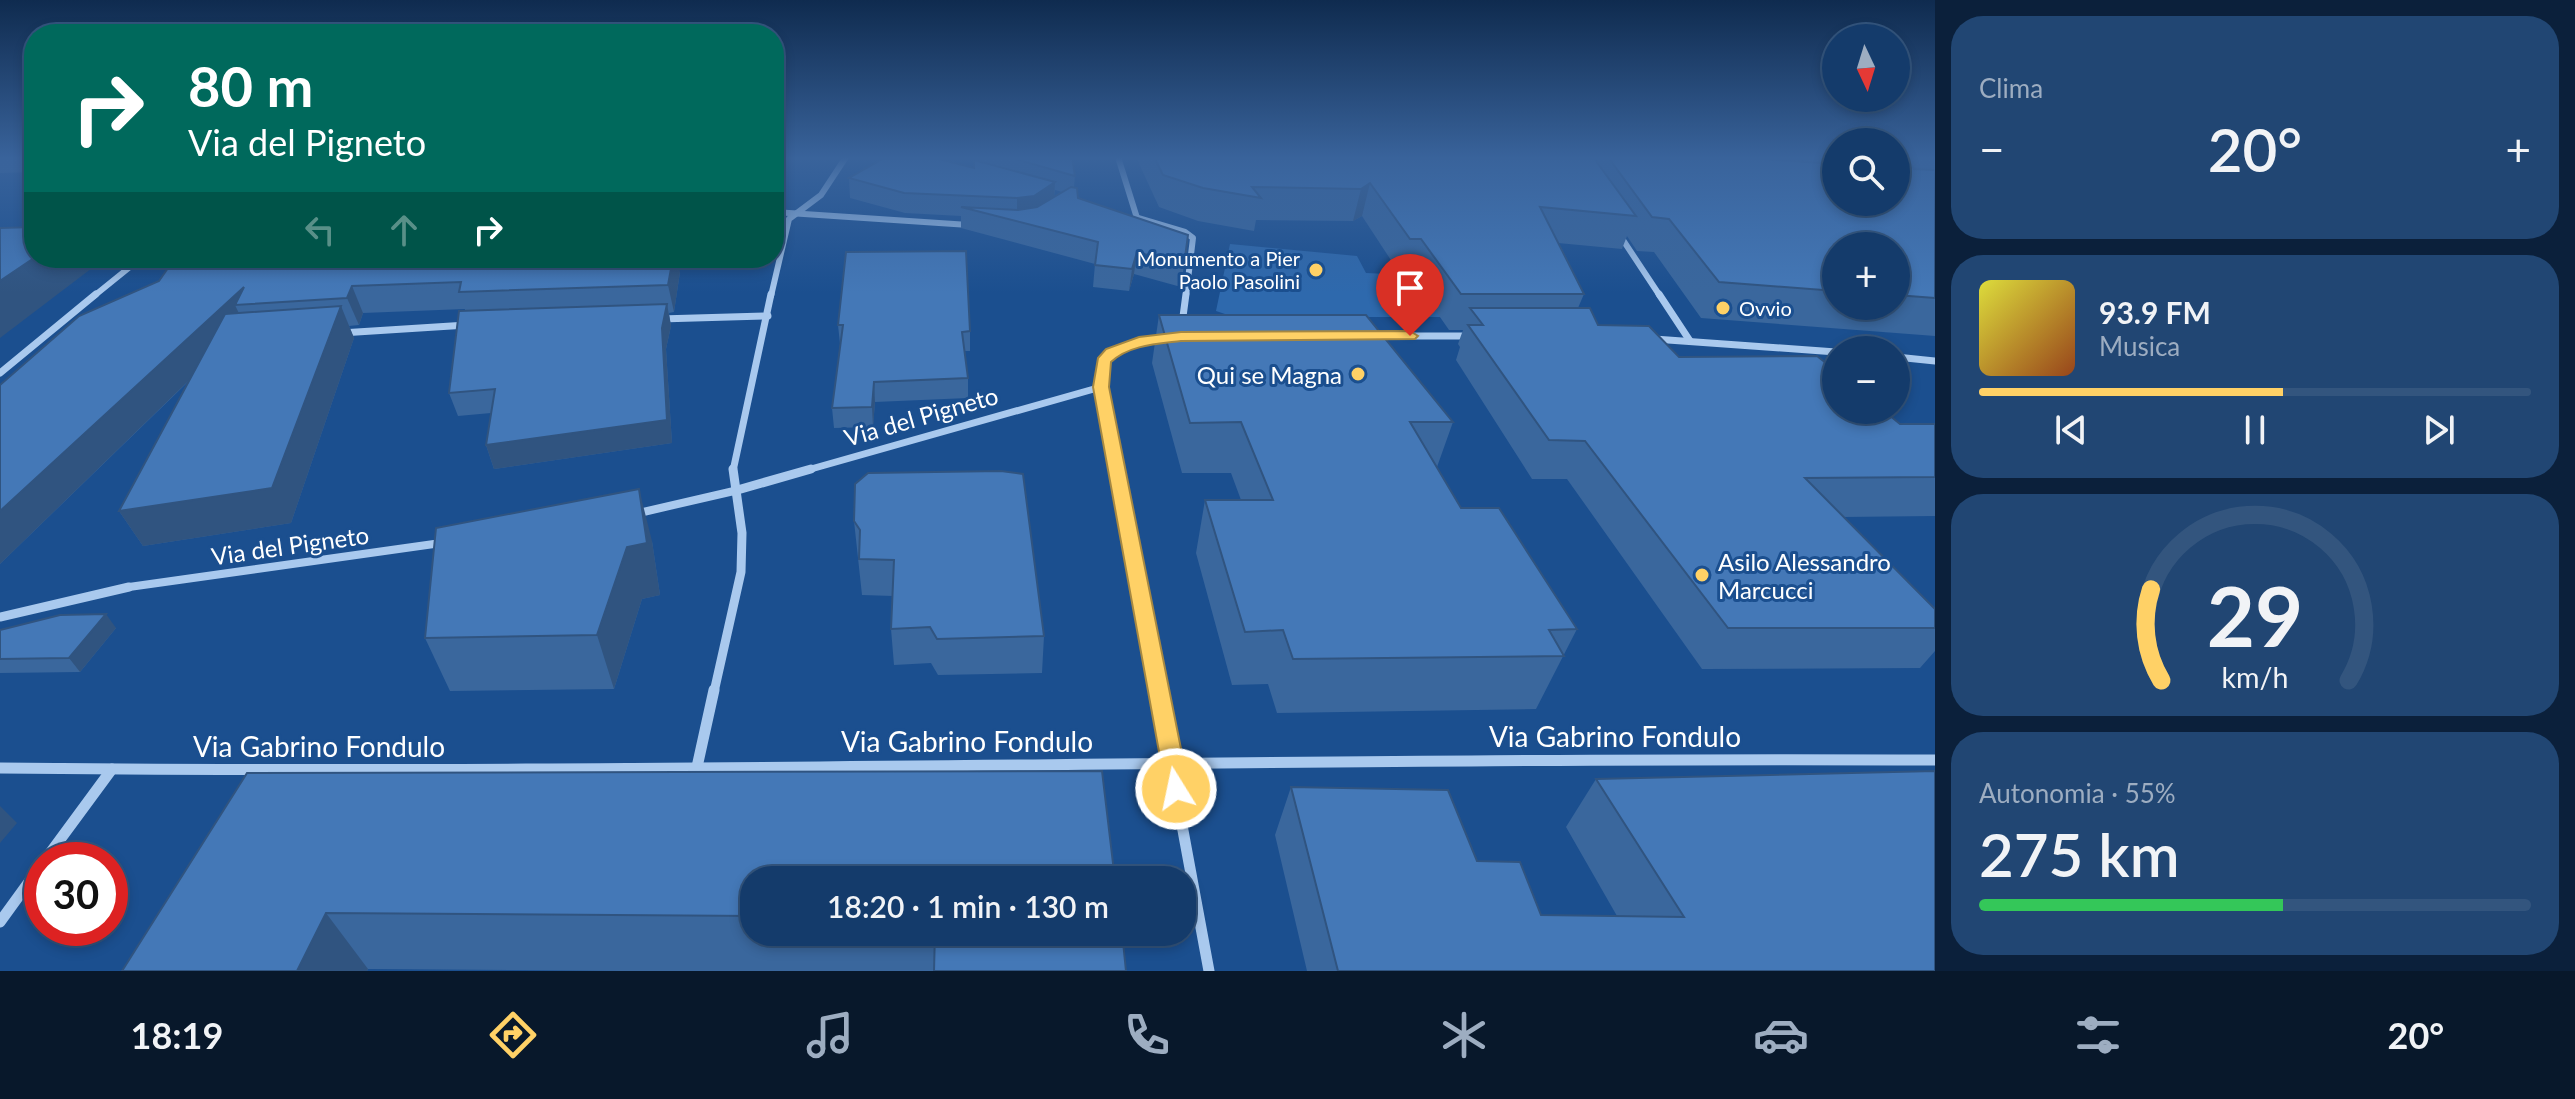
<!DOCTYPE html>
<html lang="it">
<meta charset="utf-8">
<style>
:root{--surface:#143b6b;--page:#214673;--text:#f1f3f6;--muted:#9dadc1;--line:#33557e;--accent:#ffd166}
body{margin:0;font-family:Lato,sans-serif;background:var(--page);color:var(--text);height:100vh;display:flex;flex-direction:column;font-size:30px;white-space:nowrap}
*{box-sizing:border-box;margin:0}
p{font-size:26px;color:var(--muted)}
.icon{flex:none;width:44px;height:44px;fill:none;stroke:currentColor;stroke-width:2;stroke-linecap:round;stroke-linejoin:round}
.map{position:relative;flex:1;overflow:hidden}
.details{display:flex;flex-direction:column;gap:16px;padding:16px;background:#0b203b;width:640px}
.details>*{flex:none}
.hud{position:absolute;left:24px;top:24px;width:760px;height:244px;border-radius:32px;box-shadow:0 4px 12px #0003,0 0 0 2px var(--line);background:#00695c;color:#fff;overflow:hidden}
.needle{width:52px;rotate:176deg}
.fabs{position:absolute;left:1822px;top:24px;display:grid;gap:16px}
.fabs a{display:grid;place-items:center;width:88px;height:88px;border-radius:50%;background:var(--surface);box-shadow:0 4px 12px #0003,0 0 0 2px var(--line);font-size:40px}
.speed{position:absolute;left:24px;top:842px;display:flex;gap:16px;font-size:40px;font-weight:700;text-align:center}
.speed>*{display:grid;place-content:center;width:104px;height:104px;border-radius:50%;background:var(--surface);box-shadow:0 4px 12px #0003,0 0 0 2px var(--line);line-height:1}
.speed .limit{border:12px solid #d22;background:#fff;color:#111}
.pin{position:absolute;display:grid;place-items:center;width:68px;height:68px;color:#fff;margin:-82px -34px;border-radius:50% 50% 50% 0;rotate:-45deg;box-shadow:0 0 8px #0007}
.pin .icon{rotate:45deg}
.me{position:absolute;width:88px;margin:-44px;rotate:350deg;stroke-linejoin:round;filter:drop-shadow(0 0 6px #0008)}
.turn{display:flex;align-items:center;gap:28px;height:168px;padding:0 32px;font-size:36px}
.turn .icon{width:104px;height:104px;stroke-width:2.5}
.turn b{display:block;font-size:56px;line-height:68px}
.lanes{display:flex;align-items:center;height:76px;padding:0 32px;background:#0003;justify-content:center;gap:40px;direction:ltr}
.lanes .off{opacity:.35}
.big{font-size:60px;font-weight:600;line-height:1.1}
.details .widget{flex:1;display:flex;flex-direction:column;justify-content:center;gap:12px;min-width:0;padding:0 28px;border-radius:32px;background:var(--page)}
.details .dial{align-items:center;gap:0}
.dial svg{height:208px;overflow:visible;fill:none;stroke:var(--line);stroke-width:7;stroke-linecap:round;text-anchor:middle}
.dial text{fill:var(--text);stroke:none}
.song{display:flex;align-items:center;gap:24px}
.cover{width:96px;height:96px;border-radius:12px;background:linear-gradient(135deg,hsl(60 70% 55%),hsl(20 70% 35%))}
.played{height:8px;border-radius:4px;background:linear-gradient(90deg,var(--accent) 55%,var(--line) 55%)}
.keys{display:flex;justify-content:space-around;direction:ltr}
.heat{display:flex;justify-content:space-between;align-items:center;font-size:44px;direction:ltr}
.charge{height:12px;border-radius:6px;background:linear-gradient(90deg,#34c759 55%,var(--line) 0)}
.trip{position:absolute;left:740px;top:866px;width:456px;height:80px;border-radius:32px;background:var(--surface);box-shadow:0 4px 12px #0003,0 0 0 2px var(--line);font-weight:600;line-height:80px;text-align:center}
.dock{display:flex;height:128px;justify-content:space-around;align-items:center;background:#08182b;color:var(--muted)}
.dock .icon{width:56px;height:56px}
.dock .on{color:var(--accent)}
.dock b{font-size:36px;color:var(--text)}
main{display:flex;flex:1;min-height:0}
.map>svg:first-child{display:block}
.green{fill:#2e69ad}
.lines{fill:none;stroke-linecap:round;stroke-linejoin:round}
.pedestrian{stroke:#a9c9ee;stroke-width:8}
.minor-far3{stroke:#a9c9ee;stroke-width:6}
.minor-far2{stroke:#a9c9ee;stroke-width:7}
.minor-far1{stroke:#a9c9ee;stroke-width:9}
.minor{stroke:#a9c9ee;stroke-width:11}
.wall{fill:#3a679d;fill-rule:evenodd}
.shaded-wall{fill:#305480}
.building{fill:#4478b7;stroke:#305480;stroke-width:2}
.route{fill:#ffd166;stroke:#a68842;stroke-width:2}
.poi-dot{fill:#ffd166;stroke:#1b4f8f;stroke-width:3}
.labels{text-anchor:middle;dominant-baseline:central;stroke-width:6;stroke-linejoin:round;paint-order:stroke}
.far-poi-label{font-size:20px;fill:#fff;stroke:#1b4f8f;text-anchor:end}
.poi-label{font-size:24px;fill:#fff;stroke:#1b4f8f;text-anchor:end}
.street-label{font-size:24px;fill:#fff;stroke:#1b4f8f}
.near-street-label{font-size:28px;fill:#fff;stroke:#1b4f8f}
</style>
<main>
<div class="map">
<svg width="1935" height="971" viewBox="0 0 1935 971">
<rect width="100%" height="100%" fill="#1b4f8f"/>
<polygon class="green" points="1230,244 1357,256 1366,273 1411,275 1443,317 1234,317 1216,311"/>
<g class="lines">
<g class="pedestrian">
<polyline points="639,513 734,491"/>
<polyline points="129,587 441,543"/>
</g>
<g class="minor-far3">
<polyline points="1118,157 1137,218"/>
<polyline points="774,212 969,225"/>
<polyline points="1138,218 1185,232 1193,238 1186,296"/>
<polyline points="1619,234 1660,296"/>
<polyline points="94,296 141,258"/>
<polyline points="771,296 789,219 821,195 846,157"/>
</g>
<g class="minor-far2">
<polyline points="1659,294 1690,341"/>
<polyline points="660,319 768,316"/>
<polyline points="1182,324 1186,294"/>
<polyline points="341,333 467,325"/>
<polyline points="1374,336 1468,336"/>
<polyline points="1654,339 1836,352"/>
<polyline points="1896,357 1935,361"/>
<polyline points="0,373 96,294"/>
<polyline points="733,471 771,294"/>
<polyline points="804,471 1101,387"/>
<polyline points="1117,471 1101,387 1103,361 1124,347 1164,338"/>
</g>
<g class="minor-far1">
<polyline points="1116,469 1157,692"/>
<polyline points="734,491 811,469"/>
<polyline points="0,617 129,587"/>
<polyline points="714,692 741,572 742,533 733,469"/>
</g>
<g class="minor">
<polyline points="1157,690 1209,971"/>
<polyline points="697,767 714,690"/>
<path d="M0 768C645 775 1290 757 1935 760"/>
<polyline points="45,860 112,769"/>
<polyline points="0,922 42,864"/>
</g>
</g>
<g class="wall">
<polygon points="0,157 34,157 34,172 0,173"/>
<path d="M974 157H1072L1075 176 1074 187 1078 198 1188 235 1181 287 1134 274 1129 291 1093 287 1095 264 961 228V216L905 213 850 198 849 178 974 168ZM1055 190 1062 192 1054 196Z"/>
<path d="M1136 157H1836V202L1896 157H1935V336L1701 318 1654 252 1637 251 1627 236 1622 249 1558 243 1584 294 1578 308 1598 325 1679 357 1900 424H1935V516L1843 517 1935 609V651L1920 668 1702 669 1567 479H1532L1456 360 1460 347 1458 344 1463 330H1449L1410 274H1400L1362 216 1353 221 1256 220 1254 231 1198 221 1159 207ZM1836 246H1896V306H1836Z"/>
<polygon points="680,272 674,312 669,313 671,326 666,349 672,443 494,469 486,445 491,413 458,416 449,393 465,309 363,313 359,325 349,326 354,338 291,523 143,546 119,511 190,380 0,564 0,385 159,281"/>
<polygon points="1159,315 1453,422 1437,467 1461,508 1577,629 1536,709 1277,713 1268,684 1232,685 1196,553 1205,500 1241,500 1231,473 1182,473 1152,363"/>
<polygon points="838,325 970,331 970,351 965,351 968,378 968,398 875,402 873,427 834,428 832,408 840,344"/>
<polygon points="854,521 1044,636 1042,673 938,675 931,663 894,665 891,629 893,596 862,595"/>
<polygon points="652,541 660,595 642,599 614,689 450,691 425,638"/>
<polygon points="116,628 80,672 0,673 0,630"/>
<polygon points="247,773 754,880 754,932 1122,932 1126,971 624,971 368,969 367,971 122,971"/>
<polygon points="1596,779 1935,971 1307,971 1275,835 1291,787 1477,861 1541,915 1617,916 1566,827"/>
</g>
<g class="shaded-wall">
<polygon points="774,157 788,157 774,167"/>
<polygon points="1055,182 1054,203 1017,219 1017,198"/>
<polygon points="1370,183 1362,216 1353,221 1361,189"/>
<polygon points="1137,252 1134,274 1129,291 1132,269"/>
<polygon points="34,258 98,258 100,262 0,338 0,281"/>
<polygon points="673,258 678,258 680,272 674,312 668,285"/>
<polygon points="352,286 363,313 359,325 347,298"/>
<polygon points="244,287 235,305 245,326 0,564 0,511"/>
<polygon points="667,304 671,326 666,349 672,443 494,469 486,445 662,328"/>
<polygon points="341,306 354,338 291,523 143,546 119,511"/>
<polygon points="874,382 875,402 873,427 872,407"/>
<polygon points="639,489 652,541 660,595 642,599 614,689 597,635"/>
<polygon points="106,614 116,628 80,672 69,658"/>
<polygon points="0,806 17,823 0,843"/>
<polygon points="326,913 368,969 367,971 297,971"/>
</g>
<g class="building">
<polygon points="886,157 931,157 974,168 974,160 1055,182 1034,196 1017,198 904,193 849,178"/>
<polygon points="1008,157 1072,157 1075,176"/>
<polygon points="1154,157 1593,157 1636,216 1540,207 1584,294 1461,294 1421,239 1410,239 1370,183 1361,189 1252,187 1261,198 1203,188 1163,175"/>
<polygon points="1608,157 1734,157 1836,164 1836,202 1896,202 1896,157 1935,157 1935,159 1915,157 1909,162 1914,169 1935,170 1935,298 1896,295 1896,246 1836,246 1836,291 1719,282 1669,219 1652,217"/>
<polygon points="1071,187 1077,188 1078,198 1188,235 1184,265 1137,252 1132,269 1095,265 1098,242 961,207 1018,210 1037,207"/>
<polygon points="34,227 34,258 0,281 0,228"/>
<polygon points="966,251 970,331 962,332 968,378 874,382 872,407 832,408 843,325 838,325 846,252"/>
<polygon points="175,258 673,258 668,285 459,292 461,282 352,286 347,298 235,305 244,287 0,511 0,385 79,316 159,281"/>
<polygon points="667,304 662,328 667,420 486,445 495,389 449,393 459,311"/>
<polygon points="341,306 272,488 119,511 225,314"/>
<polygon points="1470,308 1590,308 1598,325 1649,326 1679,357 1817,356 1836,371 1836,410 1883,410 1900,424 1935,424 1935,477 1805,478 1935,609 1935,628 1728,628 1585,441 1549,440 1468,325 1483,325"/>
<polygon points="1159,315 1366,315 1453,422 1410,422 1461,508 1499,508 1577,629 1549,630 1564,656 1293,659 1283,630 1245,632 1205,500 1273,500 1241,422 1190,423"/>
<polygon points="1001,471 1023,474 1044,636 937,639 930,627 891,629 894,560 859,559 860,530 854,521 855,484 868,473"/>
<polygon points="639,489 647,543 627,547 597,635 425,638 436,528"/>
<polygon points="106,614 69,658 0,659 0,630 60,615"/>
<polygon points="1102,771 1115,880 754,880 754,916 326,913 297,971 122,971 247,773"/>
<polygon points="1935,771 1935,971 1338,971 1291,787 1448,790 1477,861 1520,862 1541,915 1684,917 1596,779"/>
<polygon points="935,932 1122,932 1126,971 934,971"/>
</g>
<linearGradient id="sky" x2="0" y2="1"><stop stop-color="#0f2b4f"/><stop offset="0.54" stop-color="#39639b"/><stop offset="1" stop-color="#39639b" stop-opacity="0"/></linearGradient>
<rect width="1935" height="293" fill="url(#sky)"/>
<path class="route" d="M1410 331 1418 336 1415 339 1181 341C1157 344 1129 345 1111 362L1109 387 1189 789 1185 796 1176 800 1167 796 1093 387 1098 358 1106 349 1139 337 1181 332Z"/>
<g class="poi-dot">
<circle cx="1316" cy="270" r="8"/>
<circle cx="1723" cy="308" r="8"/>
<circle cx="1358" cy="374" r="8"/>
<circle cx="1702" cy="575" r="8"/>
</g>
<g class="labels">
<g class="far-poi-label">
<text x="1300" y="258">Monumento a Pier<tspan x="1300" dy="23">Paolo Pasolini</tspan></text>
<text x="1739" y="308" text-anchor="start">Ovvio</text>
</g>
<g class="poi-label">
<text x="1342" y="374">Qui se Magna</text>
<text x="1718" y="561" text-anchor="start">Asilo Alessandro<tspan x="1718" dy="28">Marcucci</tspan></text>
</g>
<g class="street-label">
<text transform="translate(921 416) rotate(-16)">Via del Pigneto</text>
<text transform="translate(290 545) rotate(-8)">Via del Pigneto</text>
</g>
<g class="near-street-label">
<text x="1615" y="736">Via Gabrino Fondulo</text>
<text x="967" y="741">Via Gabrino Fondulo</text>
<text x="319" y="746">Via Gabrino Fondulo</text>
</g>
</g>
</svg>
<div class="fabs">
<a><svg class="needle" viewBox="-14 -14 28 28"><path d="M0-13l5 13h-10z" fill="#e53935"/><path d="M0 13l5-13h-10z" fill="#9dadc1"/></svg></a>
<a><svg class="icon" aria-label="search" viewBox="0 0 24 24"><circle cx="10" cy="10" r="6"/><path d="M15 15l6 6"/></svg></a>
<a>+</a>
<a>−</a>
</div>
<div class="speed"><div class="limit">30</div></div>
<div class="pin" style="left:1410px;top:336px;background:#d93025"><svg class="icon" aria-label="arrive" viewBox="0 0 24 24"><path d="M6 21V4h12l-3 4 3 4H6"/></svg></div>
<svg class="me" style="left:1176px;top:789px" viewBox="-20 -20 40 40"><circle r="17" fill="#ffd166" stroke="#fff" stroke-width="3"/><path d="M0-11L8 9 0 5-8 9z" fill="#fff"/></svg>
<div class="trip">18:20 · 1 min · 130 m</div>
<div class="hud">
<div class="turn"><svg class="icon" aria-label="right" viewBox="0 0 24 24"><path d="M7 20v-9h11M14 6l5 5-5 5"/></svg><div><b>80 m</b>Via del Pigneto</div></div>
<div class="lanes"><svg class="icon off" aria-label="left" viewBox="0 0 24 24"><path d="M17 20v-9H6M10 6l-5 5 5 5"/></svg><svg class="icon off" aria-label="ahead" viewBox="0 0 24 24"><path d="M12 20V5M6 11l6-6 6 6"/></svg><svg class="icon" aria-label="right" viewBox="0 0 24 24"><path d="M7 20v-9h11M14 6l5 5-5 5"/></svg></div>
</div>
</div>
<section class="details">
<div class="widget"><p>Clima</p>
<div class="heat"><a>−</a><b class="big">20°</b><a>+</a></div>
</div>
<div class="widget">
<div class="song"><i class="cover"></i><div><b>93.9 FM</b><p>Musica</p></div></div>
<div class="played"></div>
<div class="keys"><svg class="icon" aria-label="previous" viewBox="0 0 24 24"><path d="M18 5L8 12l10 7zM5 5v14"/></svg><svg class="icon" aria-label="pause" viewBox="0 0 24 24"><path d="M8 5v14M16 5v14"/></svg><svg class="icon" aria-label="next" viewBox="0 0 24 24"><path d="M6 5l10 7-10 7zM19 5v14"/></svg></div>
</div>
<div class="widget dial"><svg viewBox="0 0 100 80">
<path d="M14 69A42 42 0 1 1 86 69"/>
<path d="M14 69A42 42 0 0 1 10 34" stroke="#ffd166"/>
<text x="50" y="56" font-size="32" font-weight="700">29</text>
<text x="50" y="72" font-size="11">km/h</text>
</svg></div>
<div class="widget"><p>Autonomia · 55%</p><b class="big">275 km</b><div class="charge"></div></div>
</section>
</main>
<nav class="dock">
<b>18:19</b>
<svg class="icon on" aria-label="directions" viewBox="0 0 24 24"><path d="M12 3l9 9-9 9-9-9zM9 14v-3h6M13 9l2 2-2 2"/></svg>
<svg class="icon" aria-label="music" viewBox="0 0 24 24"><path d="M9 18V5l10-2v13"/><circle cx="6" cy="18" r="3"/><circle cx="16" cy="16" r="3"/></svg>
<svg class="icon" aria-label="phone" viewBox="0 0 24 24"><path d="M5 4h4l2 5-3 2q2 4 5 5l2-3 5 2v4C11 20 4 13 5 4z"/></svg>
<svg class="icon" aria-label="climate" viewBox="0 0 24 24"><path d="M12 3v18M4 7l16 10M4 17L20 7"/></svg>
<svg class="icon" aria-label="car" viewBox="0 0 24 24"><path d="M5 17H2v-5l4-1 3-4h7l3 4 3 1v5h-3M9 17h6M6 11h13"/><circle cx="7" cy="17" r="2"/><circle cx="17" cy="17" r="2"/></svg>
<svg class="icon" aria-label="filters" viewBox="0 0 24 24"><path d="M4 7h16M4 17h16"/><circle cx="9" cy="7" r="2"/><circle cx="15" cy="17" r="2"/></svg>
<b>20°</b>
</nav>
